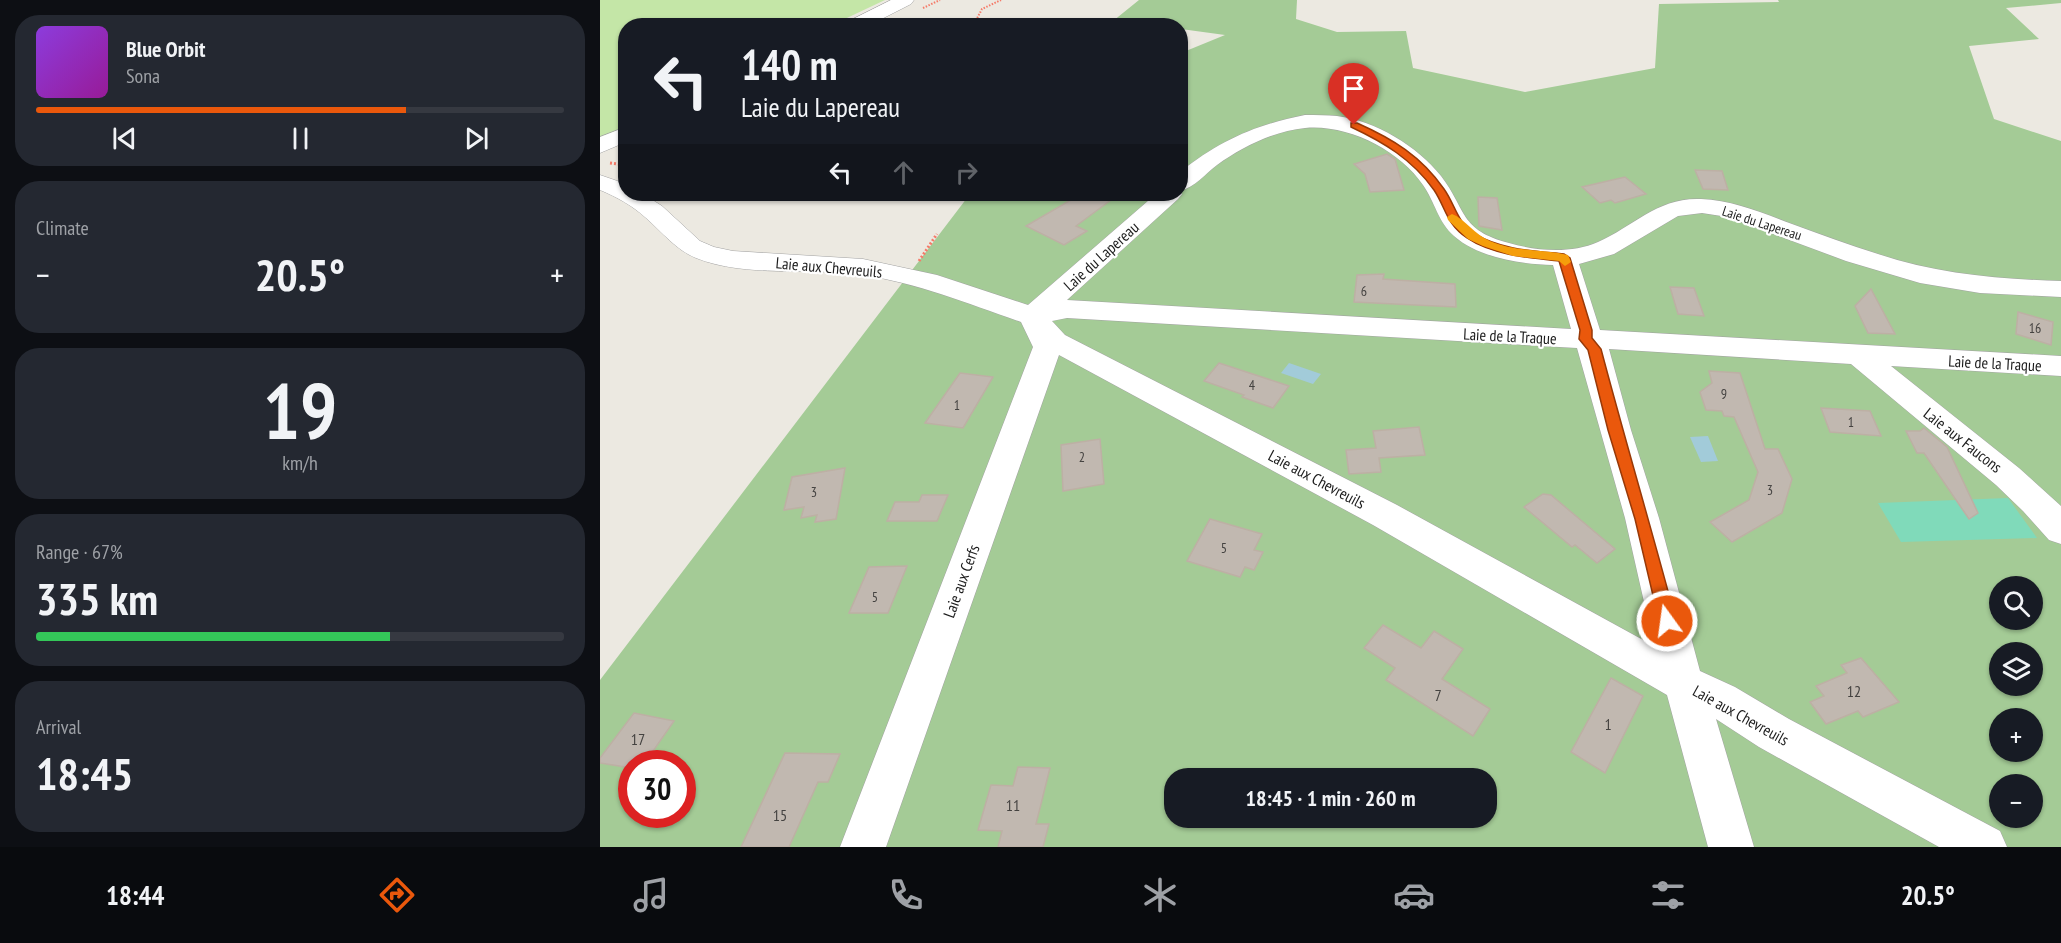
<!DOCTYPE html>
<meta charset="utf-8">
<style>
:root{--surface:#171b24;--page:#242831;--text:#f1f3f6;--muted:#9ea1a6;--line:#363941;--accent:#ea580c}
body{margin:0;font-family:"PT Sans Narrow",sans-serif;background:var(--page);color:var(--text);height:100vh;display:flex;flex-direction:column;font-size:22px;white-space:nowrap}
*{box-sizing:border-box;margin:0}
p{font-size:20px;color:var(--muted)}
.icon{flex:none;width:33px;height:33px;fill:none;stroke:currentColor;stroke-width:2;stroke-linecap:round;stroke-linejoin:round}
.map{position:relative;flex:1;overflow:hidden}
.sheet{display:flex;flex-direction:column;gap:15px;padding:15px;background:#0d0f14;width:600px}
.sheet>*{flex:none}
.top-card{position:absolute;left:18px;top:18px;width:570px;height:183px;border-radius:24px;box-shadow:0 2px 4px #0004;background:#171b24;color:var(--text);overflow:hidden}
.controls{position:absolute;left:1389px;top:576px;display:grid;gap:12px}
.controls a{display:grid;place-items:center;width:54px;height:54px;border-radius:50%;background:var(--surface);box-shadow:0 2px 4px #0004;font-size:30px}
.speed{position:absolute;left:18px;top:750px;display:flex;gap:12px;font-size:30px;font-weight:700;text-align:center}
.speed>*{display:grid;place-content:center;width:78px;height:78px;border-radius:50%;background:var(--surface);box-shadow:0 2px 4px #0004;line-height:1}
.speed .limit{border:9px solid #d22;background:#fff;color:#111}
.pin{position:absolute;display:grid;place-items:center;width:51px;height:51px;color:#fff;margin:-62px -26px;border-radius:50% 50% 50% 0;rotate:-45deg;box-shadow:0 0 6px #0007}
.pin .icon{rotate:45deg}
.me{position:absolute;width:66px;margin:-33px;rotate:346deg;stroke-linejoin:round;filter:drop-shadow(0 0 4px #0008)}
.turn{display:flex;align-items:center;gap:21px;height:126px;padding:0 24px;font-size:27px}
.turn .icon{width:78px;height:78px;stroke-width:2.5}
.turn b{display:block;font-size:42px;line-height:51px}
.lanes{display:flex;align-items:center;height:57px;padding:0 24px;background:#0003;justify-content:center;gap:30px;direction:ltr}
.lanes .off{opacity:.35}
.big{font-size:45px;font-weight:700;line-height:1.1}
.sheet .card{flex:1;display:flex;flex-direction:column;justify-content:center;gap:9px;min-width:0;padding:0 21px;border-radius:24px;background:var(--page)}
.sheet .dial{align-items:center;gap:0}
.dial b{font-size:78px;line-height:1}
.song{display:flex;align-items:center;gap:18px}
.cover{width:72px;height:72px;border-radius:9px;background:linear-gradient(135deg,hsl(270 70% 55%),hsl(300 70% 35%))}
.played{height:6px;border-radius:3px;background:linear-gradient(90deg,var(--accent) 70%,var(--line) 70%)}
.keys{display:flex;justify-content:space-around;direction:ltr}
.heat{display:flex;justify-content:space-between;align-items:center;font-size:33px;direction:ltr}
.charge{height:9px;border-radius:4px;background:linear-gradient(90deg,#34c759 67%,var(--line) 0)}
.trip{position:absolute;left:564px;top:768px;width:333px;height:60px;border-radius:24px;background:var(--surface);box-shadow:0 2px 4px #0004;font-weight:700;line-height:60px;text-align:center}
.dock{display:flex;height:96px;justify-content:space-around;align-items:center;background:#090b0e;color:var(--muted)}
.dock .icon{width:42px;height:42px}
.dock .active{color:var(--accent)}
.dock b{font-size:27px;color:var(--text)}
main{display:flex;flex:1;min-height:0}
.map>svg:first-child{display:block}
.grass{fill:#c4e6a7}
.forest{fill:#a4cb96;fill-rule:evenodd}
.pitch{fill:#80daba}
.water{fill:#a2cbd9}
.building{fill:#c1b8b0;stroke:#bdb0a4;stroke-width:1.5}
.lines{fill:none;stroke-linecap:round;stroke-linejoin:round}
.minor-casing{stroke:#a2a2a2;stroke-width:1}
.path-far1{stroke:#f57b69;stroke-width:2;stroke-dasharray:1.5 1.5;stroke-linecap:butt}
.path{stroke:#f57b69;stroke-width:3;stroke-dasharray:2 2;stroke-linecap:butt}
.minor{fill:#fff;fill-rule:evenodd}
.route{fill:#ea580c;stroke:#983908;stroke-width:1.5}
.slow{fill:#f59e0b}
.labels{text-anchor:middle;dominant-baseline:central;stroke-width:4.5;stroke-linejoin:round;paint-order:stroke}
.far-street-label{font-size:14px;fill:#1b1b1b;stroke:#fff}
.number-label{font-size:14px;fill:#444240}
.street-label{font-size:16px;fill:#1b1b1b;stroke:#fff}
.near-number-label{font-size:16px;fill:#444240}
</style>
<main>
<section class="sheet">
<div class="card">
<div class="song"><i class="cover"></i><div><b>Blue Orbit</b><p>Sona</p></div></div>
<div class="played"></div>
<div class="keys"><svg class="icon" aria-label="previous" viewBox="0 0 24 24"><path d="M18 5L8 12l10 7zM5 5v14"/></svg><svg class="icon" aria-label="pause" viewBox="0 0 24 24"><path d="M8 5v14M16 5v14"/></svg><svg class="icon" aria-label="next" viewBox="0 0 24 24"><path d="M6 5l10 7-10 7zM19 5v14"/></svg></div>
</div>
<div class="card"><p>Climate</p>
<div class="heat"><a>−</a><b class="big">20.5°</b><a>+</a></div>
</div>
<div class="card dial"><b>19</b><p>km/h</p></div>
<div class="card"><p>Range · 67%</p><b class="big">335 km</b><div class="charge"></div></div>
<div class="card"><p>Arrival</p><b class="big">18:45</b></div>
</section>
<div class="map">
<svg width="1461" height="847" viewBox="0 0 1461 847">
<rect width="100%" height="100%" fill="#ece9e1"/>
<polygon class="grass" points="0,0 285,0 232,25 26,26 25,126 0,139"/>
<path class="forest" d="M539 0H697L696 19 737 32 806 31 813 68 925 92 1055 68 1059 4 1179 2 1178 0H1461V3L1406 8 1439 39 1369 46 1394 119 1461 141V847H0V680L370 194H580L581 53 625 35 581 29 580 26 552 25 513 21ZM1400 586H1432V620H1400ZM1400 652H1432V686H1400ZM1400 718H1432V752H1400ZM32 764H82V814H32ZM574 778H886V818H574ZM1400 784H1432V818H1400Z"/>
<polygon class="pitch" points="1408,498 1437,538 1301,542 1278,503"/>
<g class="water">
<polygon points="689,363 721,374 713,384 681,373"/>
<polygon points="1108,436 1118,461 1101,462 1090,437"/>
</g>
<g class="building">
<polygon points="787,154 795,159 804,190 770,192 765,174 754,164"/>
<polygon points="1095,170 1122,171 1128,190 1103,189"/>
<polygon points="1025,177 1046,194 1015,203 1011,200 1000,203 982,187"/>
<polygon points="481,194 519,194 476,226 487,231 464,245 426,226"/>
<polygon points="878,197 897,198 902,230 879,226"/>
<polygon points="784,274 783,279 855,284 856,307 754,302 757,275"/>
<polygon points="1070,287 1094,288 1104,316 1078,314"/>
<polygon points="1271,289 1295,334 1268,333 1255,306"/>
<polygon points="1418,312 1453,322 1451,345 1416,334"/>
<polygon points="619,363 689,386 673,408 642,397 644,395 604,381"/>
<polygon points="1109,371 1140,373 1165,449 1178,449 1192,479 1182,513 1132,542 1110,522 1149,500 1158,472 1134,417 1124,416 1122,411 1106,410 1100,392 1112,383"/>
<polygon points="360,373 393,377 363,428 325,423"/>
<polygon points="1221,408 1270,411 1281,436 1230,432"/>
<polygon points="819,427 825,455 779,458 781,472 749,474 746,450 776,448 773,431"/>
<polygon points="1324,428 1347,447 1378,513 1369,519 1324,453 1317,453 1306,431 1320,431"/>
<polygon points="500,439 504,484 463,491 461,445"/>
<polygon points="245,468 236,519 215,522 217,515 201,518 204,507 184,510 192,477"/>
<polygon points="943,494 951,495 1015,549 997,563 975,545 972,547 924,507"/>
<polygon points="322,495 348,495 337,521 287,521 295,502 319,502"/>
<polygon points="610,519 662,534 654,550 663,552 654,570 645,567 640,577 587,561"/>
<polygon points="307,566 288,613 249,613 269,567"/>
<polygon points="783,625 821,648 834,631 863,649 842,679 890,709 873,736 786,680 795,668 764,648"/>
<polygon points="1261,658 1299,702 1263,717 1258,711 1226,724 1210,702 1224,696 1216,686 1247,673 1241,665"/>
<polygon points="1011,678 1043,696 1005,773 971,752"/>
<polygon points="34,713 74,721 44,764 32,764 32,768 0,763 0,758"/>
<polygon points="185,753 240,754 228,782 218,782 189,847 141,847"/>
<polygon points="418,767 450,768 436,824 449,824 443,847 398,847 402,831 378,830 391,785 413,786"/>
</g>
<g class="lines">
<defs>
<g id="minor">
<polygon points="291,0 314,0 311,4 268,26 244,26 247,22"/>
<path d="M705 115C716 115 727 115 737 116 776 121 817 146 841 176 867 210 859 230 909 243 936 251 971 254 998 242 1034 226 1058 197 1101 199 1132 200 1163 213 1192 224 1220 234 1249 245 1278 254 1338 274 1398 279 1461 281V297L1380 293 1320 283 1246 261 1128 217 1102 213 1078 216 1014 254 979 264 1000 330 1461 356V376L1291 366 1419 468 1461 506V544L1449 540 1423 511 1396 485 1251 364 1009 349 1031 430 1059 518 1100 671 1135 687 1189 719 1400 831 1407 847H1339L1159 747 1116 719 1154 847H1108L1067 695 773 525 459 355 286 847H240L433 347 421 322C369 304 318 283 263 275 210 267 146 278 96 258 76 250 62 232 46 218 33 206 17 197 0 190V175L26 184V194H43L62 206 100 241 114 247 133 251 263 259 337 275 428 305 556 194 580 192 582 194 578 199 467 300 971 329 953 265C921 264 879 258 854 236 838 222 835 202 823 185 799 150 748 124 705 128 674 131 642 147 617 165 605 174 595 187 580 191V172C621 140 655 125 705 115ZM467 318 977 348 1025 518 1054 646 797 505 465 335 452 321Z"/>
<polygon points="26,127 26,142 0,153 0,137"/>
</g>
</defs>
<use href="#minor" class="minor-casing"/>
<g class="path-far1">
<polyline points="323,8 340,0"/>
<polyline points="373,26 382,9 401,0"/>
</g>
<g class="path">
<polyline points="10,163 26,165"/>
<polyline points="319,261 337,234"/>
</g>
<use href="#minor" class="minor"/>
</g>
<path class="route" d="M751 123H757C793 139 821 156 844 189 856 206 856 221 875 234 901 250 935 251 964 254L970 258 992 330V338L1001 349C1025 440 1052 530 1076 621L1073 626 1067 628 1062 626 1059 621 1035 519 1008 430 988 350 979 339 980 330 959 261C930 258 892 255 867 238 846 224 846 208 834 190 812 159 783 142 751 127Z"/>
<path class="slow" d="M852 214C865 219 875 235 890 241 915 252 942 249 968 255L971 262 965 266 959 261 913 256 883 246 868 239 848 220 847 217Z"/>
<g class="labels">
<g class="far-street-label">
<text transform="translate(1162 223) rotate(18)">Laie du Lapereau</text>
</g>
<g class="number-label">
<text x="764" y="291">6</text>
<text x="1435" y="328">16</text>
<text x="652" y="385">4</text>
<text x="1124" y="394">9</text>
<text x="357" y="405">1</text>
<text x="1251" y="422">1</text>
<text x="482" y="457">2</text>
<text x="1170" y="490">3</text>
<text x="214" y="492">3</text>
<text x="624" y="548">5</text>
<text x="275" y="597">5</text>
</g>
<g class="street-label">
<text transform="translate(501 256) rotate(-42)">Laie du Lapereau</text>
<text transform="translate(229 267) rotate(5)">Laie aux Chevreuils</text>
<text transform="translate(910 336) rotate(3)">Laie de la Traque</text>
<text transform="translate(1395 363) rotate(3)">Laie de la Traque</text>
<text transform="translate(1363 440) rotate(38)">Laie aux Faucons</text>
<text transform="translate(717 479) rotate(28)">Laie aux Chevreuils</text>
<text transform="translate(361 581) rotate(-70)">Laie aux Cerfs</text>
<text transform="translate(1141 715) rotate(29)">Laie aux Chevreuils</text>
</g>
<g class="near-number-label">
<text x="1254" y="691">12</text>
<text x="838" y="695">7</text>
<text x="1008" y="724">1</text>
<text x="38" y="739">17</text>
<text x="413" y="805">11</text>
<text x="180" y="815">15</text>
</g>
</g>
</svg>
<div class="controls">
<a><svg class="icon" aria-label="search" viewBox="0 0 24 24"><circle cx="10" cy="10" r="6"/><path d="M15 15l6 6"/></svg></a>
<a><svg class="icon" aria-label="layers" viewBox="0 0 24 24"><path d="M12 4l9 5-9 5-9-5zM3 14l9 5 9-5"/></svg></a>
<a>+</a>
<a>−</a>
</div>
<div class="speed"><div class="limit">30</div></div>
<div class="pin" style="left:754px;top:125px;background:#d93025"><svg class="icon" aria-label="arrive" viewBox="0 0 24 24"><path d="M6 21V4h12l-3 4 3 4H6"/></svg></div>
<svg class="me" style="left:1067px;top:621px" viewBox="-20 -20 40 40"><circle r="17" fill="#ea580c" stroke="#fff" stroke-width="3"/><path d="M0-11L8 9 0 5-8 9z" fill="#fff"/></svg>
<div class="trip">18:45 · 1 min · 260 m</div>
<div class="top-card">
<div class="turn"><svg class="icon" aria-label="left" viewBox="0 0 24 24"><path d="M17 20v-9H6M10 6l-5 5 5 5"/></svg><div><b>140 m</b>Laie du Lapereau</div></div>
<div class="lanes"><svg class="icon" aria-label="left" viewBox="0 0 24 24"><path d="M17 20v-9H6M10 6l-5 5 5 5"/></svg><svg class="icon off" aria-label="ahead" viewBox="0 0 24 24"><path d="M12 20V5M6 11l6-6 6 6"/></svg><svg class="icon off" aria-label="right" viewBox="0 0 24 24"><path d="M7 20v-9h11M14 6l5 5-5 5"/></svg></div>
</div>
</div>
</main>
<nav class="dock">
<b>18:44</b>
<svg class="icon active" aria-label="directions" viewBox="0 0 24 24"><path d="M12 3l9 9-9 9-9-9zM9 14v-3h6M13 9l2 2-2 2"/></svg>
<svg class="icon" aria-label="music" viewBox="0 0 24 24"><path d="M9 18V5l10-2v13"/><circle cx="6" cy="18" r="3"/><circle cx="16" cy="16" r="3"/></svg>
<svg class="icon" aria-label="phone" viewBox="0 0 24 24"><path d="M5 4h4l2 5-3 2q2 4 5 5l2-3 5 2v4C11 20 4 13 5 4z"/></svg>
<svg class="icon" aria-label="climate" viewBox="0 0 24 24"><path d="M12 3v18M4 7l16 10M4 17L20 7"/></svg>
<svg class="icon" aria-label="car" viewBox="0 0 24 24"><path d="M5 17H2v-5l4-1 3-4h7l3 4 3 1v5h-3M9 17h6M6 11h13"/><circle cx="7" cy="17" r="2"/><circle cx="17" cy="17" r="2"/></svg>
<svg class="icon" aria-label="filters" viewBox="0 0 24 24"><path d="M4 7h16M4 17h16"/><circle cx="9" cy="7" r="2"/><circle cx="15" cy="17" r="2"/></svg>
<b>20.5°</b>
</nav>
